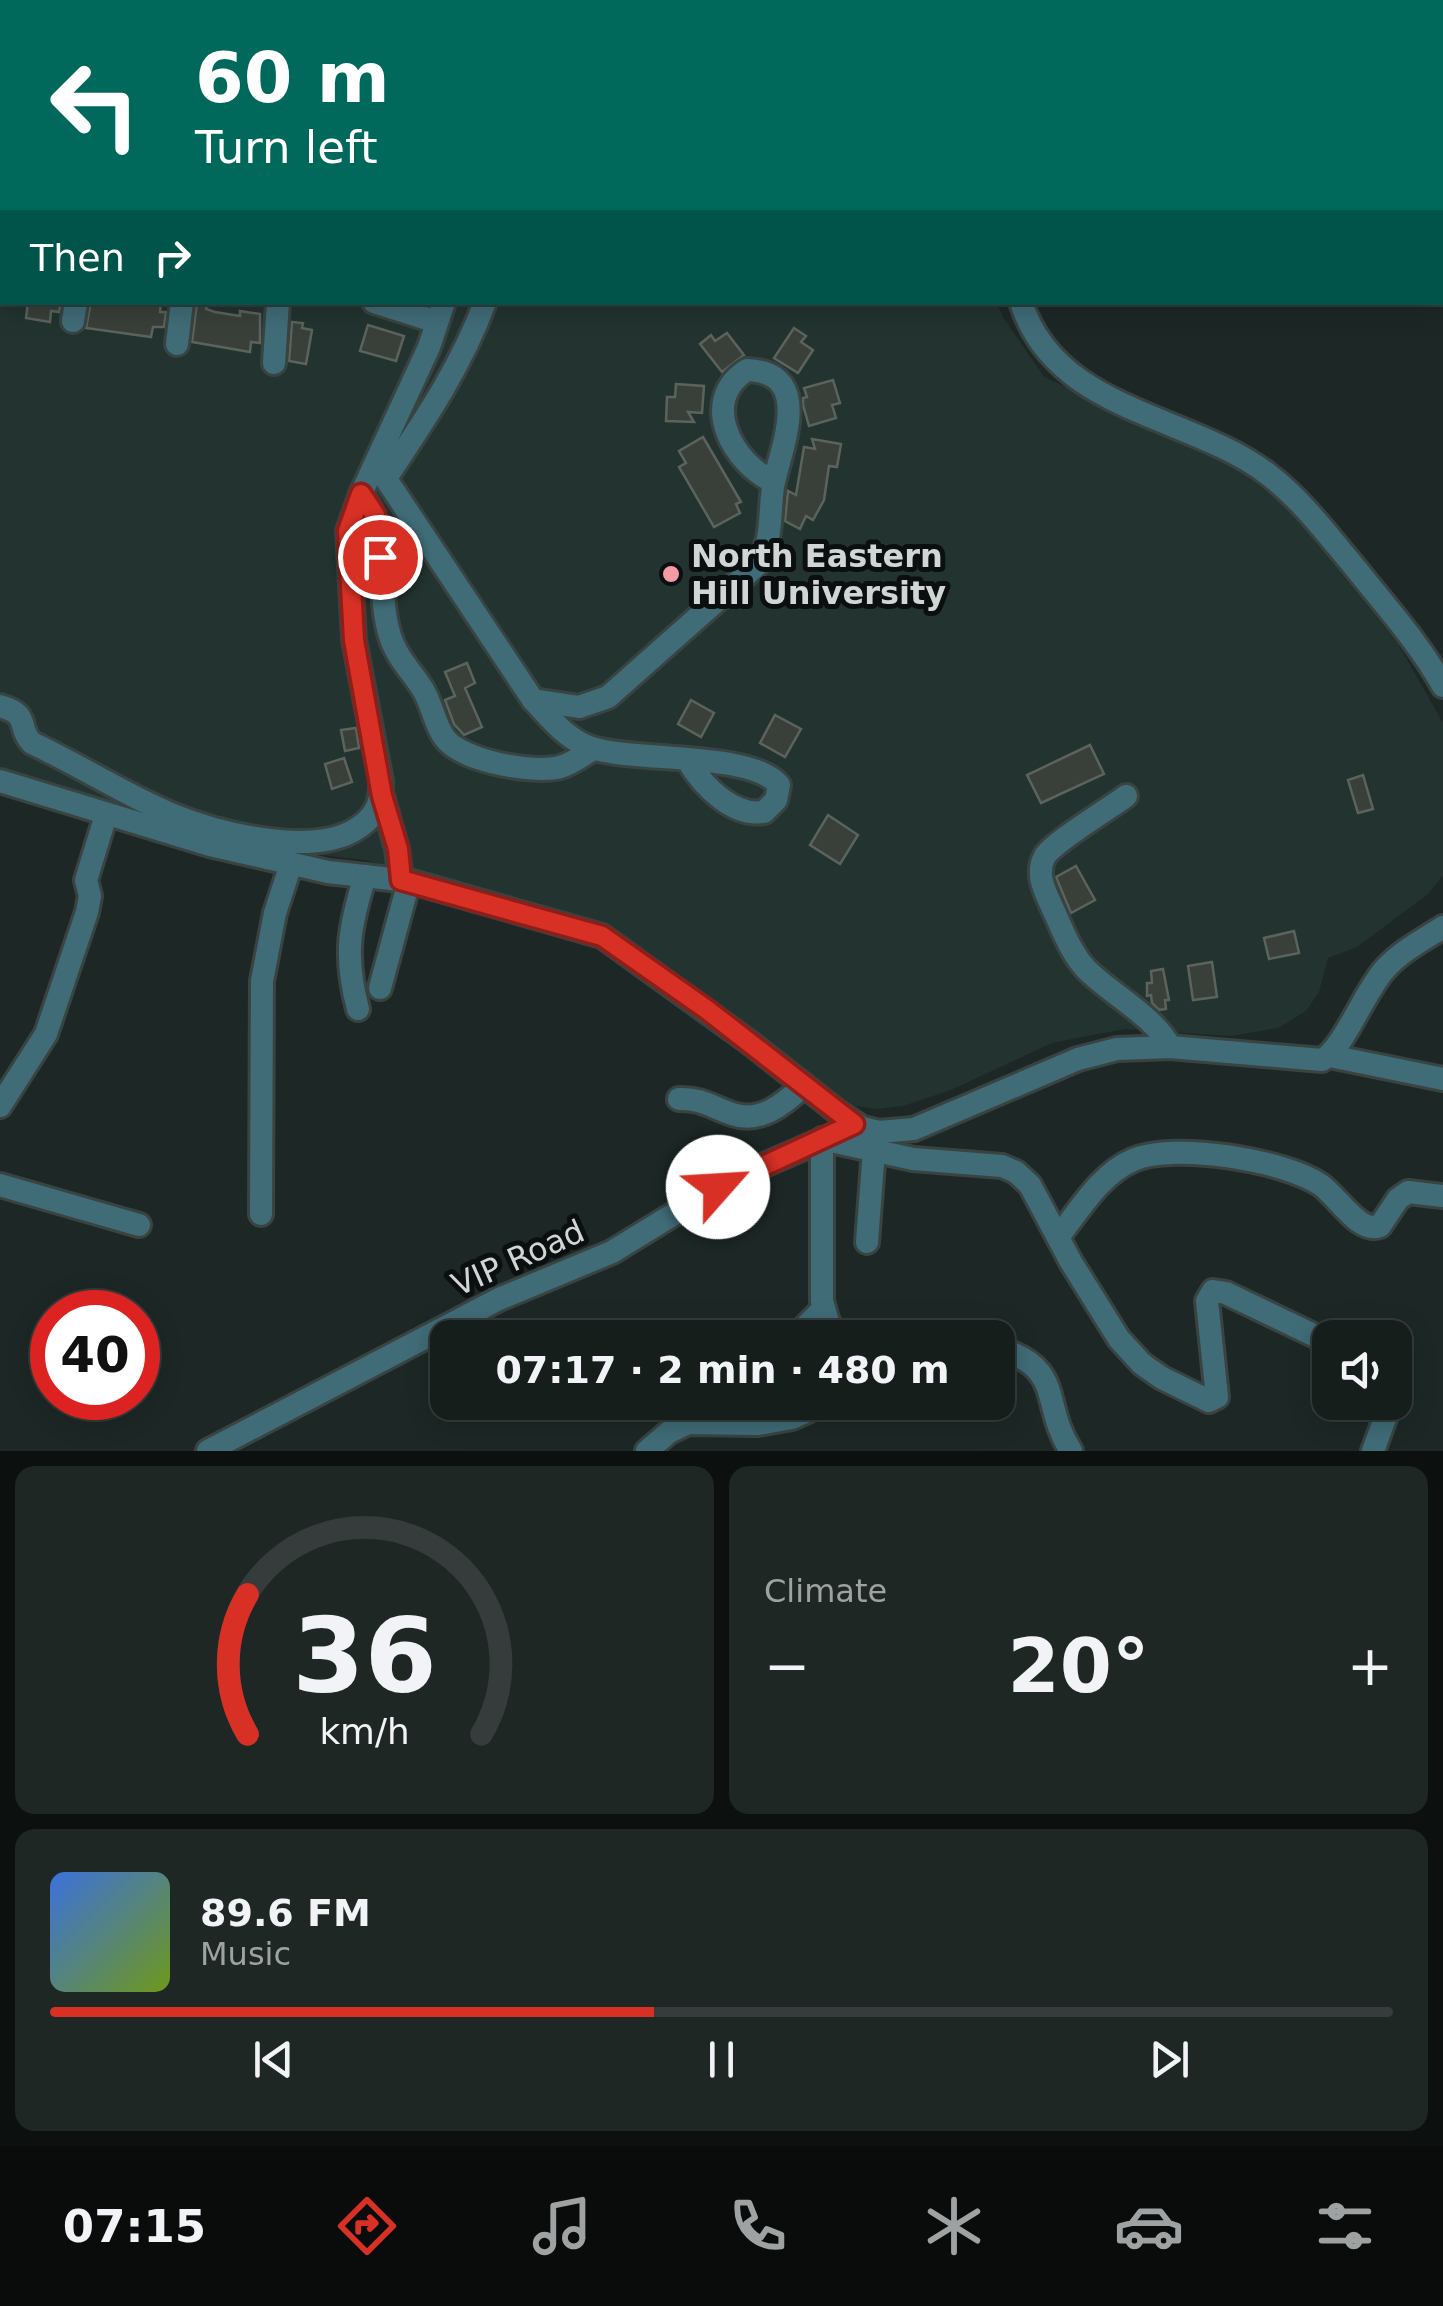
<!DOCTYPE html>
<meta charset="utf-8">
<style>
:root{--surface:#161e1c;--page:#1f2725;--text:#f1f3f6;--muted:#9ea2a3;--line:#353c3b;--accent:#d93025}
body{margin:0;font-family:"DejaVu Sans",sans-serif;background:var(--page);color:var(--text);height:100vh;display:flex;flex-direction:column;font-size:38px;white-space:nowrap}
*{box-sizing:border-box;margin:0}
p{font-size:32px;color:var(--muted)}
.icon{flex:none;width:55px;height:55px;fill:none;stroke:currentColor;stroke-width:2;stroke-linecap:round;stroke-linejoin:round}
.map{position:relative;height:1451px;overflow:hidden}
.drawer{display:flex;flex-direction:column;gap:15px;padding:15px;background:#0c100f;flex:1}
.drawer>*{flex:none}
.top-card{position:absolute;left:0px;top:0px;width:1445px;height:305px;box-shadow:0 5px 25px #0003,0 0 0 2px var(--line);background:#00695c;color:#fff;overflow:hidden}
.fabs{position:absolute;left:1312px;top:1320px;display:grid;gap:20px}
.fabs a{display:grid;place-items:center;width:100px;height:100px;border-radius:20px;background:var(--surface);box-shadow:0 5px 25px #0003,0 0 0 2px var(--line);font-size:50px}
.speed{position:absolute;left:30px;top:1290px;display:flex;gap:20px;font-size:50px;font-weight:700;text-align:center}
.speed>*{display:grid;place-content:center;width:130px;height:130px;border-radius:50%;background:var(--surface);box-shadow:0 5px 25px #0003,0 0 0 2px var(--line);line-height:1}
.speed .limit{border:15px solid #d22;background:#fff;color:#111}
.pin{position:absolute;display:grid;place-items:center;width:85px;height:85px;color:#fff;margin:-42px;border:5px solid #fff;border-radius:50%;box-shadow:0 2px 10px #0007}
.me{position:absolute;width:110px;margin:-55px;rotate:64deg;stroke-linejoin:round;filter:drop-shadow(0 0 8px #0008)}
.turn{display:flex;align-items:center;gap:35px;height:210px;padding:0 30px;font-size:45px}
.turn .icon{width:130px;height:130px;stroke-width:2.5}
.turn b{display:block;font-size:70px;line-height:85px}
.then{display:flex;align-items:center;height:95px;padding:0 30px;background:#0003;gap:20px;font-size:38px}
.big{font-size:75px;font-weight:800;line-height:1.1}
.drawer .widget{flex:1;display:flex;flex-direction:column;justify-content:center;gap:15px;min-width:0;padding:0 35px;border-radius:20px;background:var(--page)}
.drawer .dial{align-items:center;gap:0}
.dial svg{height:260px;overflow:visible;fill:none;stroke:var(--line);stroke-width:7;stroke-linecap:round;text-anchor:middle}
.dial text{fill:var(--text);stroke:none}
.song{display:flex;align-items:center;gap:30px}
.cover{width:120px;height:120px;border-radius:15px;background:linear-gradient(135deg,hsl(220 70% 55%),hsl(80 70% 35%))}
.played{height:10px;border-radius:5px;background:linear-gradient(90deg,var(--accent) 45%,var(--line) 45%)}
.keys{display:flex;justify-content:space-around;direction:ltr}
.heat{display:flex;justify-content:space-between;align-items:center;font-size:55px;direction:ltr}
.drawer .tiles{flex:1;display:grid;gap:15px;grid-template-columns:1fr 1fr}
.widget:last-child{grid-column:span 2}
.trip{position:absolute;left:430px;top:1320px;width:585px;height:100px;border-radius:20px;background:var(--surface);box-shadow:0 5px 25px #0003,0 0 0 2px var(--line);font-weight:800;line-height:100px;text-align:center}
.tab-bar{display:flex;height:160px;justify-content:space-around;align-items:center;background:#090c0b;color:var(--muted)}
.tab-bar .icon{width:70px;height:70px}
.tab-bar .on{color:var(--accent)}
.tab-bar b{font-size:45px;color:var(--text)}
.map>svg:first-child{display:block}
.built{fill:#223330}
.building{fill:#384039;stroke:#5b635c;stroke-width:2.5}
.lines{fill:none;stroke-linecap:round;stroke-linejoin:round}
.minor-casing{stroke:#394442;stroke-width:28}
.minor{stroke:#406c78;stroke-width:22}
.route-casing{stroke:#8d1f18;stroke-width:25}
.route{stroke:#d93025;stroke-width:18}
.poi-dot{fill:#f49aa5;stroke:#0b0f0f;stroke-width:4}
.labels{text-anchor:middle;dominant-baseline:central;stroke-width:10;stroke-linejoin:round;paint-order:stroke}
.poi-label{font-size:32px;font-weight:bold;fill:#cfd6d4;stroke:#0b0f0f;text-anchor:start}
.street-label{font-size:32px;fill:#cfd6d4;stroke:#0b0f0f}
</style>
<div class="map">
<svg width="1443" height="1451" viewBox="0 0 1443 1451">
<rect width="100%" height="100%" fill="#1d2826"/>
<polygon class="built" points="0,0 929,0 2,2 2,302 997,303 1003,317 1044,377 1221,457 1286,505 1398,644 1443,723 1443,875 1428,894 1357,947 1328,958 1319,992 1306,1011 1278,1028 1231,1036 1126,1029 1097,1034 1052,1043 951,1090 903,1106 876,1109 856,1106 826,1090 606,927 365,860 258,848 0,775"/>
<g class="building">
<polygon points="28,302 61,302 59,312 51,311 50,322 26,318"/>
<polygon points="91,302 161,302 160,312 166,312 164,327 153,327 151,337 86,328"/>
<polygon points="197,303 207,304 206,309 215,312 240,316 240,311 260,314 260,343 251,342 250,352 192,342"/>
<polygon points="292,322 303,323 302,328 312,330 306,364 289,361"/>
<polygon points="368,325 404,336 396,361 360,351"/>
<polygon points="794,328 806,336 801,342 813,350 798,373 774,358"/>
<polygon points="727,333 744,355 722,372 700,344 711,335 715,341"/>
<polygon points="833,380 840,403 832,405 836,418 809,426 803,405 803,398 807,397 804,388"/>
<polygon points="676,384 704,386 702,413 688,412 694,422 666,421 667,397 675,397"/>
<polygon points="703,437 741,502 736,504 740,513 714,527 679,467 686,463 679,451"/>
<polygon points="812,439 841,444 837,467 829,466 824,500 813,520 806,516 800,529 785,521 788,491 796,495 804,447 815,449"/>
<polygon points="467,663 475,683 465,688 482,727 464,735 454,724 445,700 455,696 445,672"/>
<polygon points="691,700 714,713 701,737 678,724"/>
<polygon points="775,715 801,729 785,757 760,743"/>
<polygon points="356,728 359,748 345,751 341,730"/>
<polygon points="1090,745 1104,774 1041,803 1027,775"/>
<polygon points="344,758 352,782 332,789 325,764"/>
<polygon points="1363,775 1373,809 1358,813 1348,780"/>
<polygon points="828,815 858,835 840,864 810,845"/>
<polygon points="1076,866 1095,900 1071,913 1056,877"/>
<polygon points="1294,931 1299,953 1269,959 1264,938"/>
<polygon points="1212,962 1217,997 1193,1000 1188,966"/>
<polygon points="1163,969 1169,1000 1165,1000 1166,1009 1159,1010 1152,1003 1151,995 1147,996 1147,983 1152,983 1151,971"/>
</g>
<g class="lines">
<defs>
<g id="minor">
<polyline points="127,0 128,2"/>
<polyline points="423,0 424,2"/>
<polyline points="920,0 922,2"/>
<polyline points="1040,2 1040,0"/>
<polyline points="0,149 2,147"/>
<polyline points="0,228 2,230"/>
<polyline points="374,302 437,322"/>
<path d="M1021 302C1055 412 1190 414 1269 475 1304 502 1329 537 1357 570 1387 608 1419 643 1443 686"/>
<polyline points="73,321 76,302"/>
<polyline points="177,344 182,302"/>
<polyline points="274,363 278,302"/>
<path d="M376 464 533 700C550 718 568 741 592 748 637 762 752 752 779 785L776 800 764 812C733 817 703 786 688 761"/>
<path d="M386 478C424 421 461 367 485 302"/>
<path d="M361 494C392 535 375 588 390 636 396 656 411 671 422 688 432 703 434 723 444 737 460 761 533 774 560 767 572 764 583 755 593 749"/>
<path d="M533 700 579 707 608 697 758 564C773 539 769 516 773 487 779 452 817 372 747 370 698 401 733 464 774 482"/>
<path d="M0 706C32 715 16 727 32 743 79 765 124 794 171 814 217 833 307 856 353 831 374 819 382 805 381 781L354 640 348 531 361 494 429 347 444 302"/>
<path d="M0 781 210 845 328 872 409 881 602 936 749 1042 838 1112 862 1128 879 1132 914 1129 1078 1059 1117 1049 1170 1047 1322 1060C1344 1048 1364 992 1385 969 1401 951 1423 940 1443 927"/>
<polyline points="382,796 397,849 401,880"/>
<path d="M1126 796C1109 809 1055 841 1045 856 1035 874 1045 891 1052 907 1062 928 1070 952 1086 969 1112 995 1154 1016 1170 1047"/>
<polyline points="380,988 409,881"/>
<path d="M358 1009C344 956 349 928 365 876"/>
<polyline points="1330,1056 1443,1079"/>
<path d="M679 1099C701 1098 712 1107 732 1114 760 1124 784 1104 803 1086"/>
<polyline points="0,1106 46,1034 87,912 90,896 86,880 106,815"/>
<polyline points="0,1185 139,1225"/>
<polyline points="261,1214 262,981 275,913 291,864"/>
<path d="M1058 1237C1079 1211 1100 1174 1133 1160 1174 1142 1284 1160 1321 1185 1338 1197 1359 1234 1380 1226L1398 1199 1408 1192 1443 1196"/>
<polyline points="867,1242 874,1150"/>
<polyline points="794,1338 823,1309"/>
<polyline points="839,1338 828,1322 822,1301 822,1139 913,1159 1002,1166 1016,1172 1030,1185 1071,1262 1119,1339 1142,1364 1162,1378 1209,1401 1217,1397 1207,1301 1213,1291 1226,1293 1330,1343"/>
<polyline points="912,1338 939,1338"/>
<path d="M998 1348C1066 1369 1040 1403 1071 1451"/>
<polyline points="1395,1378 1395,1393"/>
<polyline points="208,1451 499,1299 612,1252 718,1187 755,1169 833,1135"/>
<polyline points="647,1451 669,1432 688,1423 758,1424 792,1418 828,1402"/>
<polyline points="1373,1451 1391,1402"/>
</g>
</defs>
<use href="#minor" class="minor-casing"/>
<use href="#minor" class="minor"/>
</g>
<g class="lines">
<defs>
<polyline id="route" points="380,557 375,515 361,494 348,531 354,640 382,796 398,849 401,880 602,936 706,1009 854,1124 718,1187"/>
</defs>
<use href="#route" class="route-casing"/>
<use href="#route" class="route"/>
</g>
<circle class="poi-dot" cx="671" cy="574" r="10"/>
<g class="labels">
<g class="poi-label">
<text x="691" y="556">North Eastern<tspan x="691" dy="37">Hill University</tspan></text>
</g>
<g class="street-label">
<text transform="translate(518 1258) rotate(-24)">VIP Road</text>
</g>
</g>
</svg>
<div class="fabs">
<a><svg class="icon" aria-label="sound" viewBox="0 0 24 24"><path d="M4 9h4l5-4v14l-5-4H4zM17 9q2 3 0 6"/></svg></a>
</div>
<div class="speed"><div class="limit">40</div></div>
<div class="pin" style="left:380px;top:557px;background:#d93025"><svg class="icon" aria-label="arrive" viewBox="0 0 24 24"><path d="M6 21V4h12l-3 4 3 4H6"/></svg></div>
<svg class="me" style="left:718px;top:1187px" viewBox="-20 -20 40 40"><circle r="19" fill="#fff"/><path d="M0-13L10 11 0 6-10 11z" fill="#d93025"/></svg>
<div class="trip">07:17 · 2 min · 480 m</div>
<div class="top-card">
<div class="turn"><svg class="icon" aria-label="left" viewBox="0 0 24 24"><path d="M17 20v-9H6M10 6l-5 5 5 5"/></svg><div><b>60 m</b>Turn left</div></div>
<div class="then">Then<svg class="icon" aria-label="right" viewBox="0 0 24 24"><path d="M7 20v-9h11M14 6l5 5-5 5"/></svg></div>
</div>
</div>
<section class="drawer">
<div class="tiles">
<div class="widget dial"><svg viewBox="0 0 100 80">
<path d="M14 69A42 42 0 1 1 86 69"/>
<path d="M14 69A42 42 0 0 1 14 26" stroke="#d93025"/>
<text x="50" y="56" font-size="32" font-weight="700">36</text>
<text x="50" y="72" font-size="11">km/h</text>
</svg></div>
<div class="widget"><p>Climate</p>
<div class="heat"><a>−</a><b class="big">20°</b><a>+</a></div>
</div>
<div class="widget">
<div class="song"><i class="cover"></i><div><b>89.6 FM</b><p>Music</p></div></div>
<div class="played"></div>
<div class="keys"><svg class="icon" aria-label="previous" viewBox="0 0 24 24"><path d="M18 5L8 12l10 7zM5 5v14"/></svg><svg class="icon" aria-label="pause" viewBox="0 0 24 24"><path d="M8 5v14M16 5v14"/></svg><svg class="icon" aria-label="next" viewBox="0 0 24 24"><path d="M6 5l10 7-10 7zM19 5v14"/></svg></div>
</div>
</div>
</section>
<nav class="tab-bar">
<b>07:15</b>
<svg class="icon on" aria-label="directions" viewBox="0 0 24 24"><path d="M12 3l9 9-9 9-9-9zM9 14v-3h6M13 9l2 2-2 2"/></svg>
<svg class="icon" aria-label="music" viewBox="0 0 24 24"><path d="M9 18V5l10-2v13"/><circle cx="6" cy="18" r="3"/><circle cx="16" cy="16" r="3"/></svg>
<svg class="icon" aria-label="phone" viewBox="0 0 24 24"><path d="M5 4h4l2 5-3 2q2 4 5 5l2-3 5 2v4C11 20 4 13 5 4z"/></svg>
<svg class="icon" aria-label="climate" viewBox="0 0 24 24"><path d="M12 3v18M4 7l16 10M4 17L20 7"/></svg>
<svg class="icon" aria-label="car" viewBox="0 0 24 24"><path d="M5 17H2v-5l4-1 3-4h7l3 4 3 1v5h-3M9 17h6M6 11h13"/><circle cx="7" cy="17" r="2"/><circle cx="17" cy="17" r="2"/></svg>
<svg class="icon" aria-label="filters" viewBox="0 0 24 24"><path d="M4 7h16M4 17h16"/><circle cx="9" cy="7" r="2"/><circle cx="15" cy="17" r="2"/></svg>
</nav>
